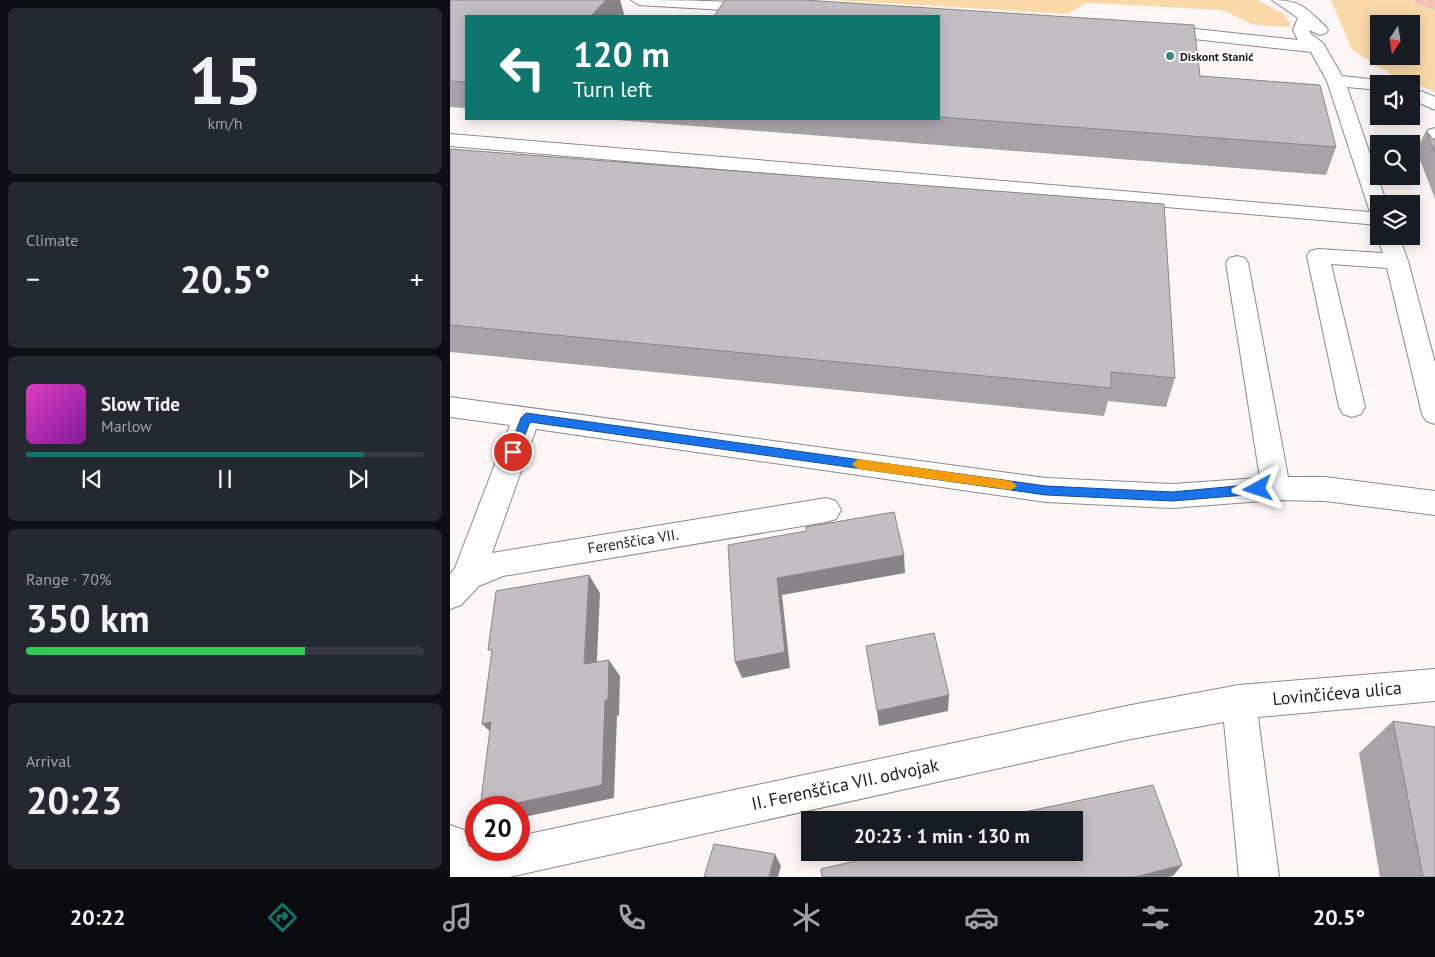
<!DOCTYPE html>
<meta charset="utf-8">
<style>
:root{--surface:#171b24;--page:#242831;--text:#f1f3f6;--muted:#9ea1a6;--line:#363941;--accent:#0f766e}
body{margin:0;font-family:"PT Sans",sans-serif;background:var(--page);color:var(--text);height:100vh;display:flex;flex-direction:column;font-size:19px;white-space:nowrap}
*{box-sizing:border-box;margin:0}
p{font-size:16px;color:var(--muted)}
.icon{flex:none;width:28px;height:28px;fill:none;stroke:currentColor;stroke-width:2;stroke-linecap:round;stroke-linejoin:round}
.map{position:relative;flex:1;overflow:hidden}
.side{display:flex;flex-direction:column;gap:8px;padding:8px;background:#0d0f14;width:450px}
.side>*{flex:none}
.top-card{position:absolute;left:15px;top:15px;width:475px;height:105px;border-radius:0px;box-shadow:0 2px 12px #0003;background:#0f766e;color:#fff;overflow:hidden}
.needle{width:32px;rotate:192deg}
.controls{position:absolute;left:920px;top:15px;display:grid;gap:10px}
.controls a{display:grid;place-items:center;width:50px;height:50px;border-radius:0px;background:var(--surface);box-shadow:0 2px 12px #0003;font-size:25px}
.speed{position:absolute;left:15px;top:796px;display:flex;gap:10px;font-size:25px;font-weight:700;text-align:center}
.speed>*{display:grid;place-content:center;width:65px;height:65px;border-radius:50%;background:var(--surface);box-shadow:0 2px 12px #0003;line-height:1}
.speed .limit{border:8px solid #d22;background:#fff;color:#111}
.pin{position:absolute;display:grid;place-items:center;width:42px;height:42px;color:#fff;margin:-21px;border:2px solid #fff;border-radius:50%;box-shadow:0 1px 5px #0007}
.me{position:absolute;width:55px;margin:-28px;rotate:265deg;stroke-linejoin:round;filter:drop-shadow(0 0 4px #0008)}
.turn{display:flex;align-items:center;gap:18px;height:105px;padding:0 25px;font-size:22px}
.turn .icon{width:65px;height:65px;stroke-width:2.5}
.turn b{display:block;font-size:35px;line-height:42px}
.big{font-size:38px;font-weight:700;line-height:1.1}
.side .widget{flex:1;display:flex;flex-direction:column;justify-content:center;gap:8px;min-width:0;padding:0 18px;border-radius:8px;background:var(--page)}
.side .dial{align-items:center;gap:0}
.dial b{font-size:65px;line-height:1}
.song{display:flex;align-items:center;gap:15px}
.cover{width:60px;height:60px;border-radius:8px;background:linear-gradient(135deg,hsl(310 70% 55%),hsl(290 70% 35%))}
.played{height:5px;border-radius:2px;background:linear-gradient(90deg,var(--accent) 85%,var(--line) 85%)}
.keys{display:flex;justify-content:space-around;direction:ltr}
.heat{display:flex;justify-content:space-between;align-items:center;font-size:28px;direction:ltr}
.charge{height:8px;border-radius:4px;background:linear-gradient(90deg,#34c759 70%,var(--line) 0)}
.trip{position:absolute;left:351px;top:811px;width:282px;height:50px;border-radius:0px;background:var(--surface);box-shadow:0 2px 12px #0003;font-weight:700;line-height:50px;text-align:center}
.tabs{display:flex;height:80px;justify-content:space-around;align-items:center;background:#090b0e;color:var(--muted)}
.tabs .icon{width:35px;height:35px}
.tabs .active{color:var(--accent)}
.tabs b{font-size:22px;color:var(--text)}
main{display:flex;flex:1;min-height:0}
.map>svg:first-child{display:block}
.green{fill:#fad9a9;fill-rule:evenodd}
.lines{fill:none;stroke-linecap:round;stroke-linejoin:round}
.minor-casing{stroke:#8e8788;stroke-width:2}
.major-casing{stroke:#d6d6d6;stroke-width:2}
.minor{fill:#fff;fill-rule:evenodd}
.major{fill:#f7c2ad;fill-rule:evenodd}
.wall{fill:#a8a3a7}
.shaded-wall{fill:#888588}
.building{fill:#c3bec2;stroke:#888588}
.route{fill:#1a73e8;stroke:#114b97}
.slow{fill:#f59e0b}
.poi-dot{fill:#3d8686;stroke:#fff;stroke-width:2}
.labels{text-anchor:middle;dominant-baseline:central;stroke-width:4;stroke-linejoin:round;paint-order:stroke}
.far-poi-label{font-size:12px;font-weight:bold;fill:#1e1b1c;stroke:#fff;text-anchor:start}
.street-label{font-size:15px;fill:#1e1b1c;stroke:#fff}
.near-street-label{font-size:18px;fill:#1e1b1c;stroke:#fff}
</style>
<main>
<section class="side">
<div class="widget dial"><b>15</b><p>km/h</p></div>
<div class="widget"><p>Climate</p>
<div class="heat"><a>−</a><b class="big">20.5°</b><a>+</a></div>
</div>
<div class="widget">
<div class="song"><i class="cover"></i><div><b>Slow Tide</b><p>Marlow</p></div></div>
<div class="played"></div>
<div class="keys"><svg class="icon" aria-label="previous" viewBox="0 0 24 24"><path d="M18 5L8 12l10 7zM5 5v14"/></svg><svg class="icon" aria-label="pause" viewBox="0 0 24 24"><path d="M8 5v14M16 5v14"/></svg><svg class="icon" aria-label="next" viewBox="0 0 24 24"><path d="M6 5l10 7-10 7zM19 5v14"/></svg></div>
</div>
<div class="widget"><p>Range · 70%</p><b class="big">350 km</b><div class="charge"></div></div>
<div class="widget"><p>Arrival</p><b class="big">20:23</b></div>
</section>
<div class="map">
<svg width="985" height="877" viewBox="0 0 985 877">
<rect width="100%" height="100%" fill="#fdf6f7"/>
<g class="green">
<polygon points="381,0 807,0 832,13 840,22 839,27 804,25 772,10 637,3 617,14"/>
<path d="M881 0H960L985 8V93L979 89 947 78 902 50ZM929 24H961V56H929Z"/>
</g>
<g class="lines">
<defs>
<g id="minor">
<path d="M181 0C200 0 309 0 316 7L308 12 189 5Z"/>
<path d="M822 0C851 0 856 8 876 27L878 30 876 33 870 35 859 30 861 34 873 43 892 76 929 80 937 84H929V90L897 87 937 204H929V225L0 146V134L920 212 877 81 861 52 708 35 700 30 708 25 848 40 843 30 848 18Z"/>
<polygon points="961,87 985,97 985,110 961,99"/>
<polygon points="985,128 985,158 974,157 969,147 978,130"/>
<polygon points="929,233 929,236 949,236 958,261 985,363 985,424 976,421 972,414 937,268 881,264 915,407 911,414 902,417 893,414 889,407 857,256 860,251 868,249 933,253 927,236"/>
<polygon points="787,256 795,258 798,263 838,477 875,477 985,491 985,515 875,501 826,500 722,508 596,502 86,429 42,553 376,498 386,501 391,510 386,519 376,522 53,576 29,586 11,605 0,609 0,574 5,568 60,425 0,417 0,397 596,478 722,484 810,478 776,263 779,258"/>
<polygon points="985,669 985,701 808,717 829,877 789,877 774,722 681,739 59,877 0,877 0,825 14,830 19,847 26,845 26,850 69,850 69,836 681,705 789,685"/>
</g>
<polygon id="major" points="964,0 985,0 985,9 966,3"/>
</defs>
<use href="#minor" class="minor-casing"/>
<use href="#major" class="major-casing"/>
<use href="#minor" class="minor"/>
<use href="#major" class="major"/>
</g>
<g class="wall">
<polygon points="0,0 170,0 174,14 172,16 16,16 16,108 0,107"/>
<polygon points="489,16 750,76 886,147 876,175 153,119 489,119"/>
<polygon points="977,132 983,139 985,139 985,199 967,152"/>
<polygon points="0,149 725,378 716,407 658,401 654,416 0,352"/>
<polygon points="943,721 985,877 930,877 909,753"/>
</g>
<g class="shaded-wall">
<polygon points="156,0 170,0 174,14 172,16 141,16"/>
<polygon points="454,555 455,573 332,595 340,668 292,678 285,662 327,578"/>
<polygon points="139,575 150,593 146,681 134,664"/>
<polygon points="159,660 170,676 169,715 167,716 164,798 69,818 69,808 43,808"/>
<polygon points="499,695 498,711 429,726 427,711"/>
<polygon points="41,722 48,739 32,724"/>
<polygon points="325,854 331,866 328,877 319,877"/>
<polygon points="732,865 723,876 719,877 685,877"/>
</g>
<g class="building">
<polygon points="0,0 156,0 141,16 16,16 16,82 0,81"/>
<polygon points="275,0 354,0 744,25 750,76 870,85 886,147 489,117 489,16 264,16"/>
<polygon points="977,132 983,139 985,139 985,153"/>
<polygon points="0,149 714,204 725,378 661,372 661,388 0,325"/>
<polygon points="444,512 454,555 327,578 335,652 285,662 278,545 356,531 356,527"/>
<polygon points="139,575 134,664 159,660 158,700 155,700 152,785 43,808 30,808 41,722 32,724 42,650 38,650 46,591"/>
<polygon points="484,633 499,695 427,711 416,646"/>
<polygon points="943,721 985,727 985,877 973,877"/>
<polygon points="703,785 732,865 685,877 372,877 371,869 443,852 625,852 625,820 536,820"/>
<polygon points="264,844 325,854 319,877 254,877"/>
</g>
<polygon class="route" points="76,413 596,486 722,492 808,484 814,489 808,494 722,501 596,495 80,422 67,455 59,455 58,452 71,418"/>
<polygon class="slow" points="408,459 561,481 567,486 561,490 408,469 402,464"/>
<circle class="poi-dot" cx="720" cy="56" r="5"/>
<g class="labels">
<g class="far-poi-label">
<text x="730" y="56">Diskont Stanić</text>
</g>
<g class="street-label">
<text transform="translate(183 541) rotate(-9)">Ferenščica VII.</text>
</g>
<g class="near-street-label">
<text transform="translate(887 693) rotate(-5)">Lovinčićeva ulica</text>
<text transform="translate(395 784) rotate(-12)">II. Ferenščica VII. odvojak</text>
</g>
</g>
</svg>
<div class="controls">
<a><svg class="needle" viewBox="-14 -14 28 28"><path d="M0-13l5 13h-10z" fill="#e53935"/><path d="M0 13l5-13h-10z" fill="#9ea1a6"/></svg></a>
<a><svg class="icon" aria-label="sound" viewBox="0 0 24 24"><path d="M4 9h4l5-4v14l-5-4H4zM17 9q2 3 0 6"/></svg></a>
<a><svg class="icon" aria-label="search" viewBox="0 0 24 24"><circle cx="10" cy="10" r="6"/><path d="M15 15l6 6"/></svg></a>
<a><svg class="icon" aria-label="layers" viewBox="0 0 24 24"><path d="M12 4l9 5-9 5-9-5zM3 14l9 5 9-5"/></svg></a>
</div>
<div class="speed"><div class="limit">20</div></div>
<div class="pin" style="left:63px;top:452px;background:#d93025"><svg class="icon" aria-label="arrive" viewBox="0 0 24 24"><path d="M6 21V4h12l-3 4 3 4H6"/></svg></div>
<svg class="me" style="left:808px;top:489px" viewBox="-20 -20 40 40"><path d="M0-17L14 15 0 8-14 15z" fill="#1a73e8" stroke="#fff" stroke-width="4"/></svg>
<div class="trip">20:23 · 1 min · 130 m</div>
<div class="top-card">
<div class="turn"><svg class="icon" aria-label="left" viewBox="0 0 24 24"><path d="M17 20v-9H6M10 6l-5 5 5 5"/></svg><div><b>120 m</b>Turn left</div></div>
</div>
</div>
</main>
<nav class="tabs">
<b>20:22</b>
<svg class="icon active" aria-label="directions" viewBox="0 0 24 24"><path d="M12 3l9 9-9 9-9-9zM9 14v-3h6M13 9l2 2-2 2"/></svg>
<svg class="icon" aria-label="music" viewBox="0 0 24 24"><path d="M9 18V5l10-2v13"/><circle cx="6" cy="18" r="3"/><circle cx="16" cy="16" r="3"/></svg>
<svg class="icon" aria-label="phone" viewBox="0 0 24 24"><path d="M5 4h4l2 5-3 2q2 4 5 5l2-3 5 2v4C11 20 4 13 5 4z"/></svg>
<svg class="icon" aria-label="climate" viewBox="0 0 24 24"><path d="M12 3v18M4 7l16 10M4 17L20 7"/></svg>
<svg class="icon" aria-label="car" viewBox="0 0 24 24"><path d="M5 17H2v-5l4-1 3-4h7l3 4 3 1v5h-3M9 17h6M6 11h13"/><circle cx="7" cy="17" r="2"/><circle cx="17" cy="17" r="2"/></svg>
<svg class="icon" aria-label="filters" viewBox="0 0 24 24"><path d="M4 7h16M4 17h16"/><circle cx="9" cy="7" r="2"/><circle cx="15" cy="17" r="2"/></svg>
<b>20.5°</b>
</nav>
